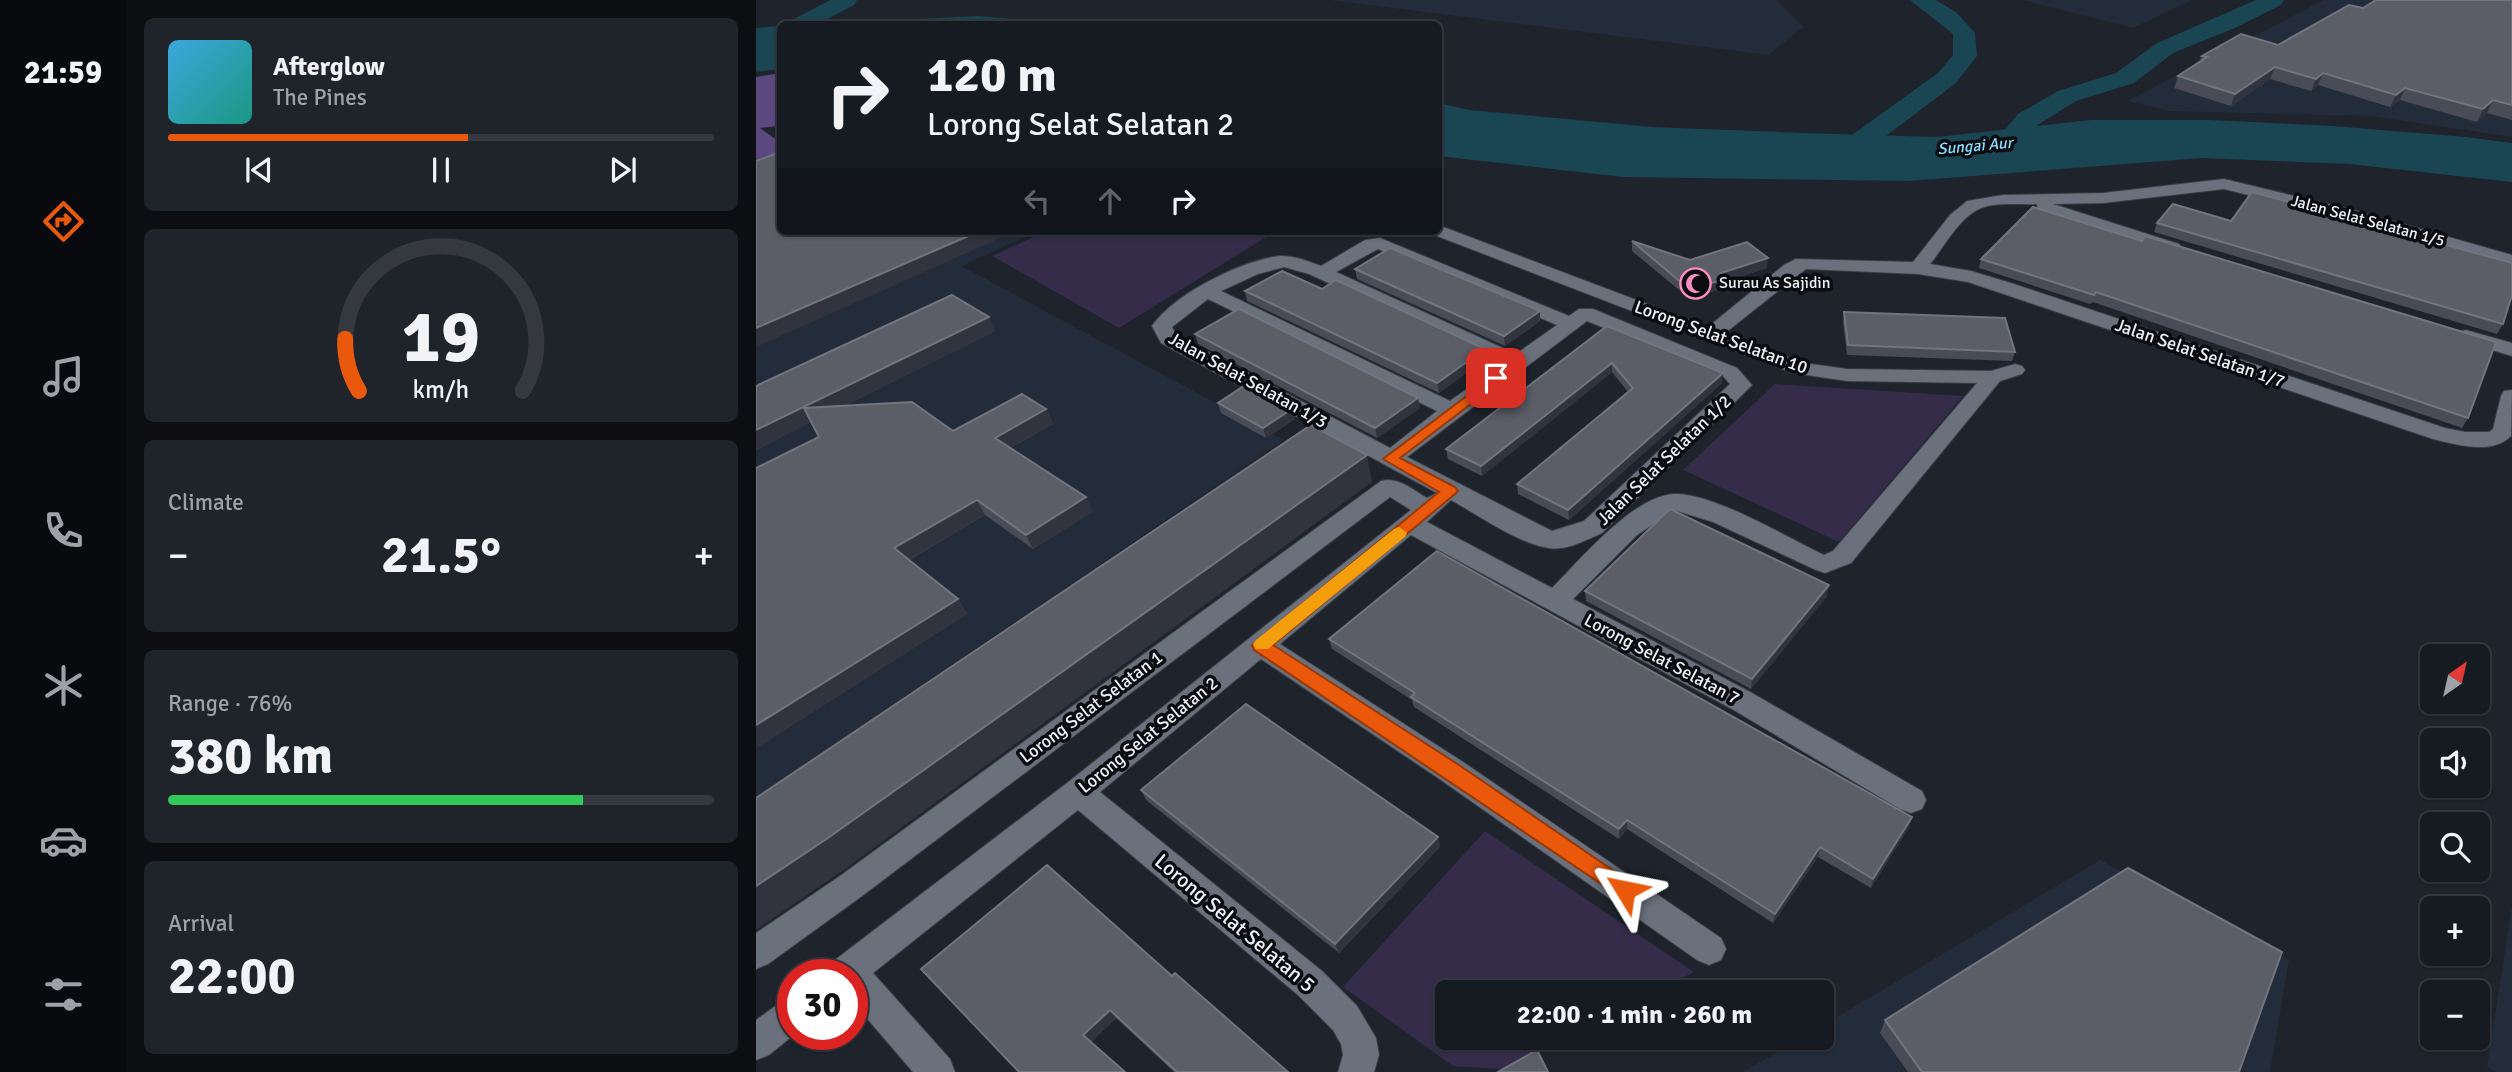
<!DOCTYPE html>
<meta charset="utf-8">
<style>
:root{--surface:#161a21;--page:#1f232a;--text:#f1f3f6;--muted:#9ea1a5;--line:#35383f;--accent:#ea580c}
body{margin:0;font-family:Signika,sans-serif;background:var(--page);color:var(--text);height:100vh;display:flex;flex-direction:column;font-size:26px;white-space:nowrap}
*{box-sizing:border-box;margin:0}
p{font-size:23px;color:var(--muted)}
.icon{flex:none;width:38px;height:38px;fill:none;stroke:currentColor;stroke-width:2;stroke-linecap:round;stroke-linejoin:round}
.map{position:relative;flex:1;overflow:hidden}
.drawer{display:flex;flex-direction:column;gap:18px;padding:18px;background:#0c0e12;width:630px}
.drawer>*{flex:none}
.guide{position:absolute;left:21px;top:21px;width:665px;height:214px;border-radius:10px;box-shadow:0 2px 5px #0004,0 0 0 2px var(--line);background:#161a21;color:var(--text);overflow:hidden}
.needle{width:46px;rotate:34deg}
.tools{position:absolute;left:1664px;top:644px;display:grid;gap:14px}
.tools a{display:grid;place-items:center;width:70px;height:70px;border-radius:10px;background:var(--surface);box-shadow:0 2px 5px #0004,0 0 0 2px var(--line);font-size:35px}
.speed{position:absolute;left:21px;top:959px;display:flex;gap:14px;font-size:35px;font-weight:700;text-align:center}
.speed>*{display:grid;place-content:center;width:91px;height:91px;border-radius:50%;background:var(--surface);box-shadow:0 2px 5px #0004,0 0 0 2px var(--line);line-height:1}
.speed .limit{border:10px solid #d22;background:#fff;color:#111}
.pin{position:absolute;display:grid;place-items:center;width:60px;height:60px;color:#fff;margin:-30px;border-radius:14px;box-shadow:0 4px 10px #0006}
.me{position:absolute;width:77px;margin:-38px;rotate:305deg;stroke-linejoin:round;filter:drop-shadow(0 0 5px #0008)}
.turn{display:flex;align-items:center;gap:24px;height:147px;padding:0 35px;font-size:32px}
.turn .icon{width:91px;height:91px;stroke-width:2.5}
.turn b{display:block;font-size:49px;line-height:60px}
.lanes{display:flex;align-items:center;height:66px;padding:0 35px;background:#0003;justify-content:center;gap:35px;direction:ltr}
.lanes .off{opacity:.35}
.big{font-size:52px;font-weight:700;line-height:1.1}
.drawer .widget{flex:1;display:flex;flex-direction:column;justify-content:center;gap:10px;min-width:0;padding:0 24px;border-radius:10px;background:var(--page)}
.drawer .dial{align-items:center;gap:0}
.dial svg{height:182px;overflow:visible;fill:none;stroke:var(--line);stroke-width:7;stroke-linecap:round;text-anchor:middle}
.dial text{fill:var(--text);stroke:none}
.song{display:flex;align-items:center;gap:21px}
.cover{width:84px;height:84px;border-radius:10px;background:linear-gradient(135deg,hsl(200 70% 55%),hsl(170 70% 35%))}
.played{height:7px;border-radius:4px;background:linear-gradient(90deg,var(--accent) 55%,var(--line) 55%)}
.keys{display:flex;justify-content:space-around;direction:ltr}
.heat{display:flex;justify-content:space-between;align-items:center;font-size:38px;direction:ltr}
.charge{height:10px;border-radius:5px;background:linear-gradient(90deg,#34c759 76%,var(--line) 0)}
.trip{position:absolute;left:679px;top:980px;width:399px;height:70px;border-radius:10px;background:var(--surface);box-shadow:0 2px 5px #0004,0 0 0 2px var(--line);font-weight:700;line-height:70px;text-align:center}
main{display:flex;flex:1;min-height:0}
.tab-bar{display:flex;flex-direction:column;width:126px;justify-content:space-around;align-items:center;background:#090a0d;color:var(--muted)}
.tab-bar .icon{width:49px;height:49px}
.tab-bar .on{color:var(--accent)}
.tab-bar b{font-size:32px;color:var(--text)}
.map>svg:first-child{display:block}
.built{fill:#232c3a}
.green{fill:#352c4a}
.forest{fill:#5a487e}
.water{fill:#1a4553}
.lines{fill:none;stroke-linecap:round;stroke-linejoin:round}
.river{fill:#1a4553;fill-rule:evenodd}
.minor-casing{stroke:#3a3e46;stroke-width:2}
.minor{fill:#6b717c;fill-rule:evenodd}
.wall{fill:#494b56}
.shaded-wall{fill:#31343e}
.building{fill:#5b5d67;stroke:#72747e;stroke-width:2}
.route{fill:#ea580c;stroke:#983908;stroke-width:2}
.slow{fill:#f59e0b}
.labels{text-anchor:middle;dominant-baseline:central;stroke-width:7;stroke-linejoin:round;paint-order:stroke}
.far-water-label{font-size:16px;font-style:italic;fill:#87defe;stroke:#0a0c10}
.far-street-label{font-size:16px;fill:#edf1f7;stroke:#0a0c10}
.far-poi-label{font-size:16px;fill:#edf1f7;stroke:#0a0c10;text-anchor:start}
.street-label{font-size:18px;fill:#edf1f7;stroke:#0a0c10}
.near-street-label{font-size:21px;fill:#edf1f7;stroke:#0a0c10}
</style>
<main>
<nav class="tab-bar">
<b>21:59</b>
<svg class="icon on" aria-label="directions" viewBox="0 0 24 24"><path d="M12 3l9 9-9 9-9-9zM9 14v-3h6M13 9l2 2-2 2"/></svg>
<svg class="icon" aria-label="music" viewBox="0 0 24 24"><path d="M9 18V5l10-2v13"/><circle cx="6" cy="18" r="3"/><circle cx="16" cy="16" r="3"/></svg>
<svg class="icon" aria-label="phone" viewBox="0 0 24 24"><path d="M5 4h4l2 5-3 2q2 4 5 5l2-3 5 2v4C11 20 4 13 5 4z"/></svg>
<svg class="icon" aria-label="climate" viewBox="0 0 24 24"><path d="M12 3v18M4 7l16 10M4 17L20 7"/></svg>
<svg class="icon" aria-label="car" viewBox="0 0 24 24"><path d="M5 17H2v-5l4-1 3-4h7l3 4 3 1v5h-3M9 17h6M6 11h13"/><circle cx="7" cy="17" r="2"/><circle cx="17" cy="17" r="2"/></svg>
<svg class="icon" aria-label="filters" viewBox="0 0 24 24"><path d="M4 7h16M4 17h16"/><circle cx="9" cy="7" r="2"/><circle cx="15" cy="17" r="2"/></svg>
</nav>
<section class="drawer">
<div class="widget">
<div class="song"><i class="cover"></i><div><b>Afterglow</b><p>The Pines</p></div></div>
<div class="played"></div>
<div class="keys"><svg class="icon" aria-label="previous" viewBox="0 0 24 24"><path d="M18 5L8 12l10 7zM5 5v14"/></svg><svg class="icon" aria-label="pause" viewBox="0 0 24 24"><path d="M8 5v14M16 5v14"/></svg><svg class="icon" aria-label="next" viewBox="0 0 24 24"><path d="M6 5l10 7-10 7zM19 5v14"/></svg></div>
</div>
<div class="widget dial"><svg viewBox="0 0 100 80">
<path d="M14 69A42 42 0 1 1 86 69"/>
<path d="M14 69A42 42 0 0 1 8 46" stroke="#ea580c"/>
<text x="50" y="56" font-size="32" font-weight="700">19</text>
<text x="50" y="72" font-size="11">km/h</text>
</svg></div>
<div class="widget"><p>Climate</p>
<div class="heat"><a>−</a><b class="big">21.5°</b><a>+</a></div>
</div>
<div class="widget"><p>Range · 76%</p><b class="big">380 km</b><div class="charge"></div></div>
<div class="widget"><p>Arrival</p><b class="big">22:00</b></div>
</section>
<div class="map">
<svg width="1756" height="1072" viewBox="0 0 1756 1072">
<rect width="100%" height="100%" fill="#1e232c"/>
<g class="built">
<polygon points="573,0 1021,0 1048,27 1012,55"/>
<polygon points="1266,0 1436,0 1377,28"/>
<polygon points="1568,0 1756,0 1756,137 1615,116 1414,111 1371,101"/>
<polygon points="0,168 24,231 281,231 206,266 528,440 0,797"/>
<polygon points="1344,860 1533,960 1514,1072 987,1072 1045,1038 1066,1038 1066,1026"/>
<polygon points="1756,905 1756,1072 1740,1072 1731,1067"/>
</g>
<g class="green">
<polygon points="291,231 520,231 363,328 236,256"/>
<polygon points="1019,384 1207,396 1083,542 927,470"/>
<polygon points="729,831 938,972 898,992 691,992 691,1038 808,1038 747,1069 697,1066 587,987"/>
</g>
<polygon class="forest" points="24,73 24,126 4,128 24,142 24,157 0,165 0,77"/>
<g class="water">
<polygon points="223,16 307,24 58,24"/>
<polygon points="24,26 24,69 0,72 0,28"/>
<polygon points="683,103 713,110 896,127 1046,133 1182,137 1335,120 1455,120 1577,126 1710,137 1756,143 1756,182 1594,164 1446,158 1153,181 867,177 683,156"/>
</g>
<g class="lines">
<g class="river">
<polygon points="74,0 101,0 98,5 62,24 35,24 38,19"/>
<polygon points="1154,0 1180,0 1200,12 1219,33 1221,56 1200,83 1105,155 1095,157 1085,155 1081,149 1085,143 1182,73 1197,55 1197,34"/>
<polygon points="1500,0 1528,0 1525,5 1479,28 1417,53 1378,83 1320,101 1280,126 1261,150 1251,152 1241,150 1237,144 1262,114 1302,91 1360,73 1401,43"/>
</g>
<defs>
<g id="minor">
<path d="M1468 179 1601 211 1756 255V267L1589 219 1468 189 1347 203 1297 204 1423 244 1426 248 1423 252H1411L1282 211 1281 204C1264 205 1237 201 1221 210 1201 221 1188 247 1174 264L1215 271 1258 284 1689 428 1709 432H1733L1737 429 1745 396 1748 391 1756 390 1755 436C1736 455 1701 445 1677 439L1212 282 1162 274 1050 269 969 333 1048 363 1091 369 1235 371 1259 364 1266 366 1269 370 1266 374 1244 381 1095 563 1069 573 1060 570 957 522 918 510 881 535 817 599 996 693 1166 791 1170 800 1166 809 1155 813 1144 809 976 709 655 535 524 644 707 762 965 938 970 949 965 960 953 965 941 960 685 780 505 659 344 792 566 971 601 1006 620 1038 623 1055 618 1072H582L587 1055 585 1044 577 1030 542 995 322 810 117 973 194 1059 199 1072H157L96 1001V975H70L75 963 311 783 655 510 634 497 106 896 12 964 0 969V933L84 876 625 481C641 476 656 489 671 498L681 493 405 343 396 326C418 294 484 261 523 256 537 255 552 261 565 266L609 240 624 238 813 316 823 309H837L981 368 996 385 992 389 846 533C830 540 811 551 793 548 763 544 722 515 695 500L671 522 796 588C824 560 877 496 918 494 956 492 1032 538 1068 555L1077 551 1221 383 1091 381 1037 373 676 234 674 231H682V225L952 327 1028 265 1040 259 1157 262 1194 215 1211 201 1247 195 1347 193ZM622 249 801 325 760 354 580 272ZM528 267 553 274 747 363 694 401 465 291 502 274ZM452 299 681 411 634 448 420 335 416 327ZM831 321 967 376 974 384 828 521 796 531 651 457Z"/>
<polygon points="1710,330 1756,343 1756,356 1703,340 1700,336 1703,332"/>
<polygon points="37,997 37,1034 39,1034 13,1055 0,1060 0,1020 25,1002"/>
</g>
</defs>
<use href="#minor" class="minor-casing"/>
<use href="#minor" class="minor"/>
</g>
<g class="wall">
<polygon points="1756,0 1756,120 1731,113 1721,122 1644,100 1634,107 1562,85 1555,91 1514,79 1475,106 1418,88 1422,76 1443,62 1446,56 1522,45 1607,8"/>
<polygon points="1277,207 1712,418 1706,428 1337,302 1334,304 1223,268 1225,259"/>
<polygon points="1401,223 1747,324 1741,334 1398,232"/>
<polygon points="876,241 934,260 1011,268 971,281 970,287 934,299 876,251"/>
<polygon points="599,269 784,311 784,321 749,346 601,279"/>
<polygon points="566,289 729,349 731,358 683,393 491,301 489,291"/>
<polygon points="1088,312 1259,352 1256,361 1091,355 1087,322"/>
<polygon points="851,326 966,383 813,520 762,494 761,484 872,392 856,372 726,476 692,459 690,449"/>
<polygon points="239,331 88,406 197,431 290,409 297,424 254,448 330,497 336,512 277,549 229,515 153,560 202,599 211,614 0,748 0,468 63,437 55,422 0,450 0,386"/>
<polygon points="439,334 664,408 621,438 442,344"/>
<polygon points="462,403 539,419 510,438 465,413"/>
<polygon points="829,591 1071,596 995,689 830,601"/>
<polygon points="573,639 1156,817 1153,827 1115,888 1062,857 1017,923 871,829 863,839 658,707 656,700 576,649"/>
<polygon points="385,790 682,837 684,847 583,953 390,800"/>
<polygon points="165,969 416,976 532,1072 418,1072 360,1018 335,1042"/>
<polygon points="1129,1020 1483,1072 1152,1072 1124,1033"/>
</g>
<g class="shaded-wall">
<polygon points="1519,67 1514,79 1475,106 1479,94"/>
<polygon points="1567,73 1562,85 1555,91 1560,79"/>
<polygon points="1649,88 1644,100 1634,107 1640,95"/>
<polygon points="1737,100 1731,113 1721,122 1727,109"/>
<polygon points="224,231 260,231 0,347 0,328"/>
<polygon points="1012,258 1011,268 971,281 970,287 934,299 934,290 965,273"/>
<polygon points="784,311 784,321 749,346 748,336"/>
<polygon points="233,317 239,331 0,450 0,430"/>
<polygon points="729,349 731,358 683,393 681,383"/>
<polygon points="856,363 856,372 726,476 725,466"/>
<polygon points="967,373 966,383 813,520 812,510"/>
<polygon points="662,398 664,408 621,438 619,428"/>
<polygon points="290,409 297,424 246,452 239,438"/>
<polygon points="536,409 539,419 510,438 507,428"/>
<polygon points="611,455 616,482 96,864 0,930 0,886"/>
<polygon points="330,497 336,512 277,549 270,535"/>
<polygon points="221,500 229,515 147,563 138,548"/>
<polygon points="1073,585 1071,596 995,689 996,679"/>
<polygon points="202,599 211,614 0,748 0,725"/>
<polygon points="1156,817 1153,827 1115,888 1117,879"/>
<polygon points="871,820 871,829 863,839 863,829"/>
<polygon points="682,837 684,847 583,953 579,944"/>
<polygon points="1064,847 1062,857 1017,923 1019,914"/>
<polygon points="354,1010 360,1018 334,1043 327,1035"/>
</g>
<g class="building">
<polygon points="1620,0 1756,0 1756,105 1737,100 1727,109 1649,88 1640,95 1567,73 1560,79 1519,67 1479,94 1422,76 1451,57 1446,56 1485,34 1522,45 1593,5 1607,8"/>
<polygon points="24,152 24,231 224,231 0,328 0,161"/>
<polygon points="1496,192 1756,263 1756,295 1747,324 1401,223 1417,204 1475,221"/>
<polygon points="1277,207 1386,241 1389,236 1740,342 1712,418 1340,292 1338,295 1225,259"/>
<polygon points="876,241 934,260 991,242 1012,258 965,273 971,278 934,290"/>
<polygon points="634,248 784,311 748,336 599,269"/>
<polygon points="526,271 566,289 580,280 729,349 681,383 489,291"/>
<polygon points="196,295 233,317 0,430 0,386"/>
<polygon points="483,309 662,398 619,428 439,334"/>
<polygon points="1088,312 1249,318 1259,352 1092,345"/>
<polygon points="851,326 967,373 812,510 761,484 877,388 856,363 725,466 690,449"/>
<polygon points="491,384 536,409 507,428 462,403"/>
<polygon points="266,394 290,409 239,438 330,497 270,535 221,500 138,548 202,599 0,725 0,468 63,437 48,408 156,402 197,431"/>
<polygon points="555,425 611,455 72,838 0,886 0,798"/>
<polygon points="914,509 1073,585 996,679 829,591"/>
<polygon points="681,551 1156,817 1117,879 1064,847 1019,914 871,820 863,829 655,697 659,693 573,639"/>
<polygon points="490,704 682,837 579,944 385,790"/>
<polygon points="291,865 416,976 419,973 532,1072 421,1072 354,1010 327,1035 369,1072 263,1072 165,969"/>
<polygon points="1372,868 1526,952 1483,1072 1166,1072 1129,1020"/>
<polygon points="781,1050 792,1072 742,1072"/>
</g>
<polygon class="route" points="740,374 747,378 745,381 644,458 699,487 702,491 699,494 517,645 703,765 877,884 880,890 877,897 869,900 498,650 496,645 683,492 627,459"/>
<polygon class="slow" points="643,527 651,533 649,537 512,649 500,649 497,644 500,640 638,529"/>
<defs>
<symbol id="mosque-ring" viewBox="-11 -11 22 22"><circle r="9.5" fill="#0a0c10" stroke="#fd8ebf" stroke-width="1.5"/><path d="M3.5-4.9A6 6 0 1 0 3.5 4.9A5 5 0 1 1 3.5-4.9Z" fill="#fd8ebf"/></symbol>
</defs>
<g fill-rule="evenodd">
<use href="#mosque-ring" x="922" y="266" width="35" height="35"/>
</g>
<g class="labels">
<g class="far-water-label">
<text transform="translate(1219 146) rotate(-5)">Sungai Aur</text>
</g>
<g class="far-street-label">
<text transform="translate(1612 221) rotate(15)">Jalan Selat Selatan 1/5</text>
</g>
<g class="far-poi-label">
<text x="963" y="283">Surau As Sajidin</text>
</g>
<g class="street-label">
<text transform="translate(965 337) rotate(20)">Lorong Selat Selatan 10</text>
<text transform="translate(1444 353) rotate(19)">Jalan Selat Selatan 1/7</text>
<text transform="translate(492 380) rotate(29)">Jalan Selat Selatan 1/3</text>
<text transform="translate(908 460) rotate(-44)">Jalan Selat Selatan 1/2</text>
<text transform="translate(906 659) rotate(28)">Lorong Selat Selatan 7</text>
<text transform="translate(335 707) rotate(-37)">Lorong Selat Selatan 1</text>
<text transform="translate(392 735) rotate(-39)">Lorong Selat Selatan 2</text>
</g>
<g class="near-street-label">
<text transform="translate(479 923) rotate(40)">Lorong Selat Selatan 5</text>
</g>
</g>
</svg>
<div class="tools">
<a><svg class="needle" viewBox="-14 -14 28 28"><path d="M0-13l5 13h-10z" fill="#e53935"/><path d="M0 13l5-13h-10z" fill="#9ea1a5"/></svg></a>
<a><svg class="icon" aria-label="sound" viewBox="0 0 24 24"><path d="M4 9h4l5-4v14l-5-4H4zM17 9q2 3 0 6"/></svg></a>
<a><svg class="icon" aria-label="search" viewBox="0 0 24 24"><circle cx="10" cy="10" r="6"/><path d="M15 15l6 6"/></svg></a>
<a>+</a>
<a>−</a>
</div>
<div class="speed"><div class="limit">30</div></div>
<div class="pin" style="left:740px;top:378px;background:#d93025"><svg class="icon" aria-label="arrive" viewBox="0 0 24 24"><path d="M6 21V4h12l-3 4 3 4H6"/></svg></div>
<svg class="me" style="left:869px;top:890px" viewBox="-20 -20 40 40"><path d="M0-17L14 15 0 8-14 15z" fill="#ea580c" stroke="#fff" stroke-width="4"/></svg>
<div class="trip">22:00 · 1 min · 260 m</div>
<div class="guide">
<div class="turn"><svg class="icon" aria-label="right" viewBox="0 0 24 24"><path d="M7 20v-9h11M14 6l5 5-5 5"/></svg><div><b>120 m</b>Lorong Selat Selatan 2</div></div>
<div class="lanes"><svg class="icon off" aria-label="left" viewBox="0 0 24 24"><path d="M17 20v-9H6M10 6l-5 5 5 5"/></svg><svg class="icon off" aria-label="ahead" viewBox="0 0 24 24"><path d="M12 20V5M6 11l6-6 6 6"/></svg><svg class="icon" aria-label="right" viewBox="0 0 24 24"><path d="M7 20v-9h11M14 6l5 5-5 5"/></svg></div>
</div>
</div>
</main>
